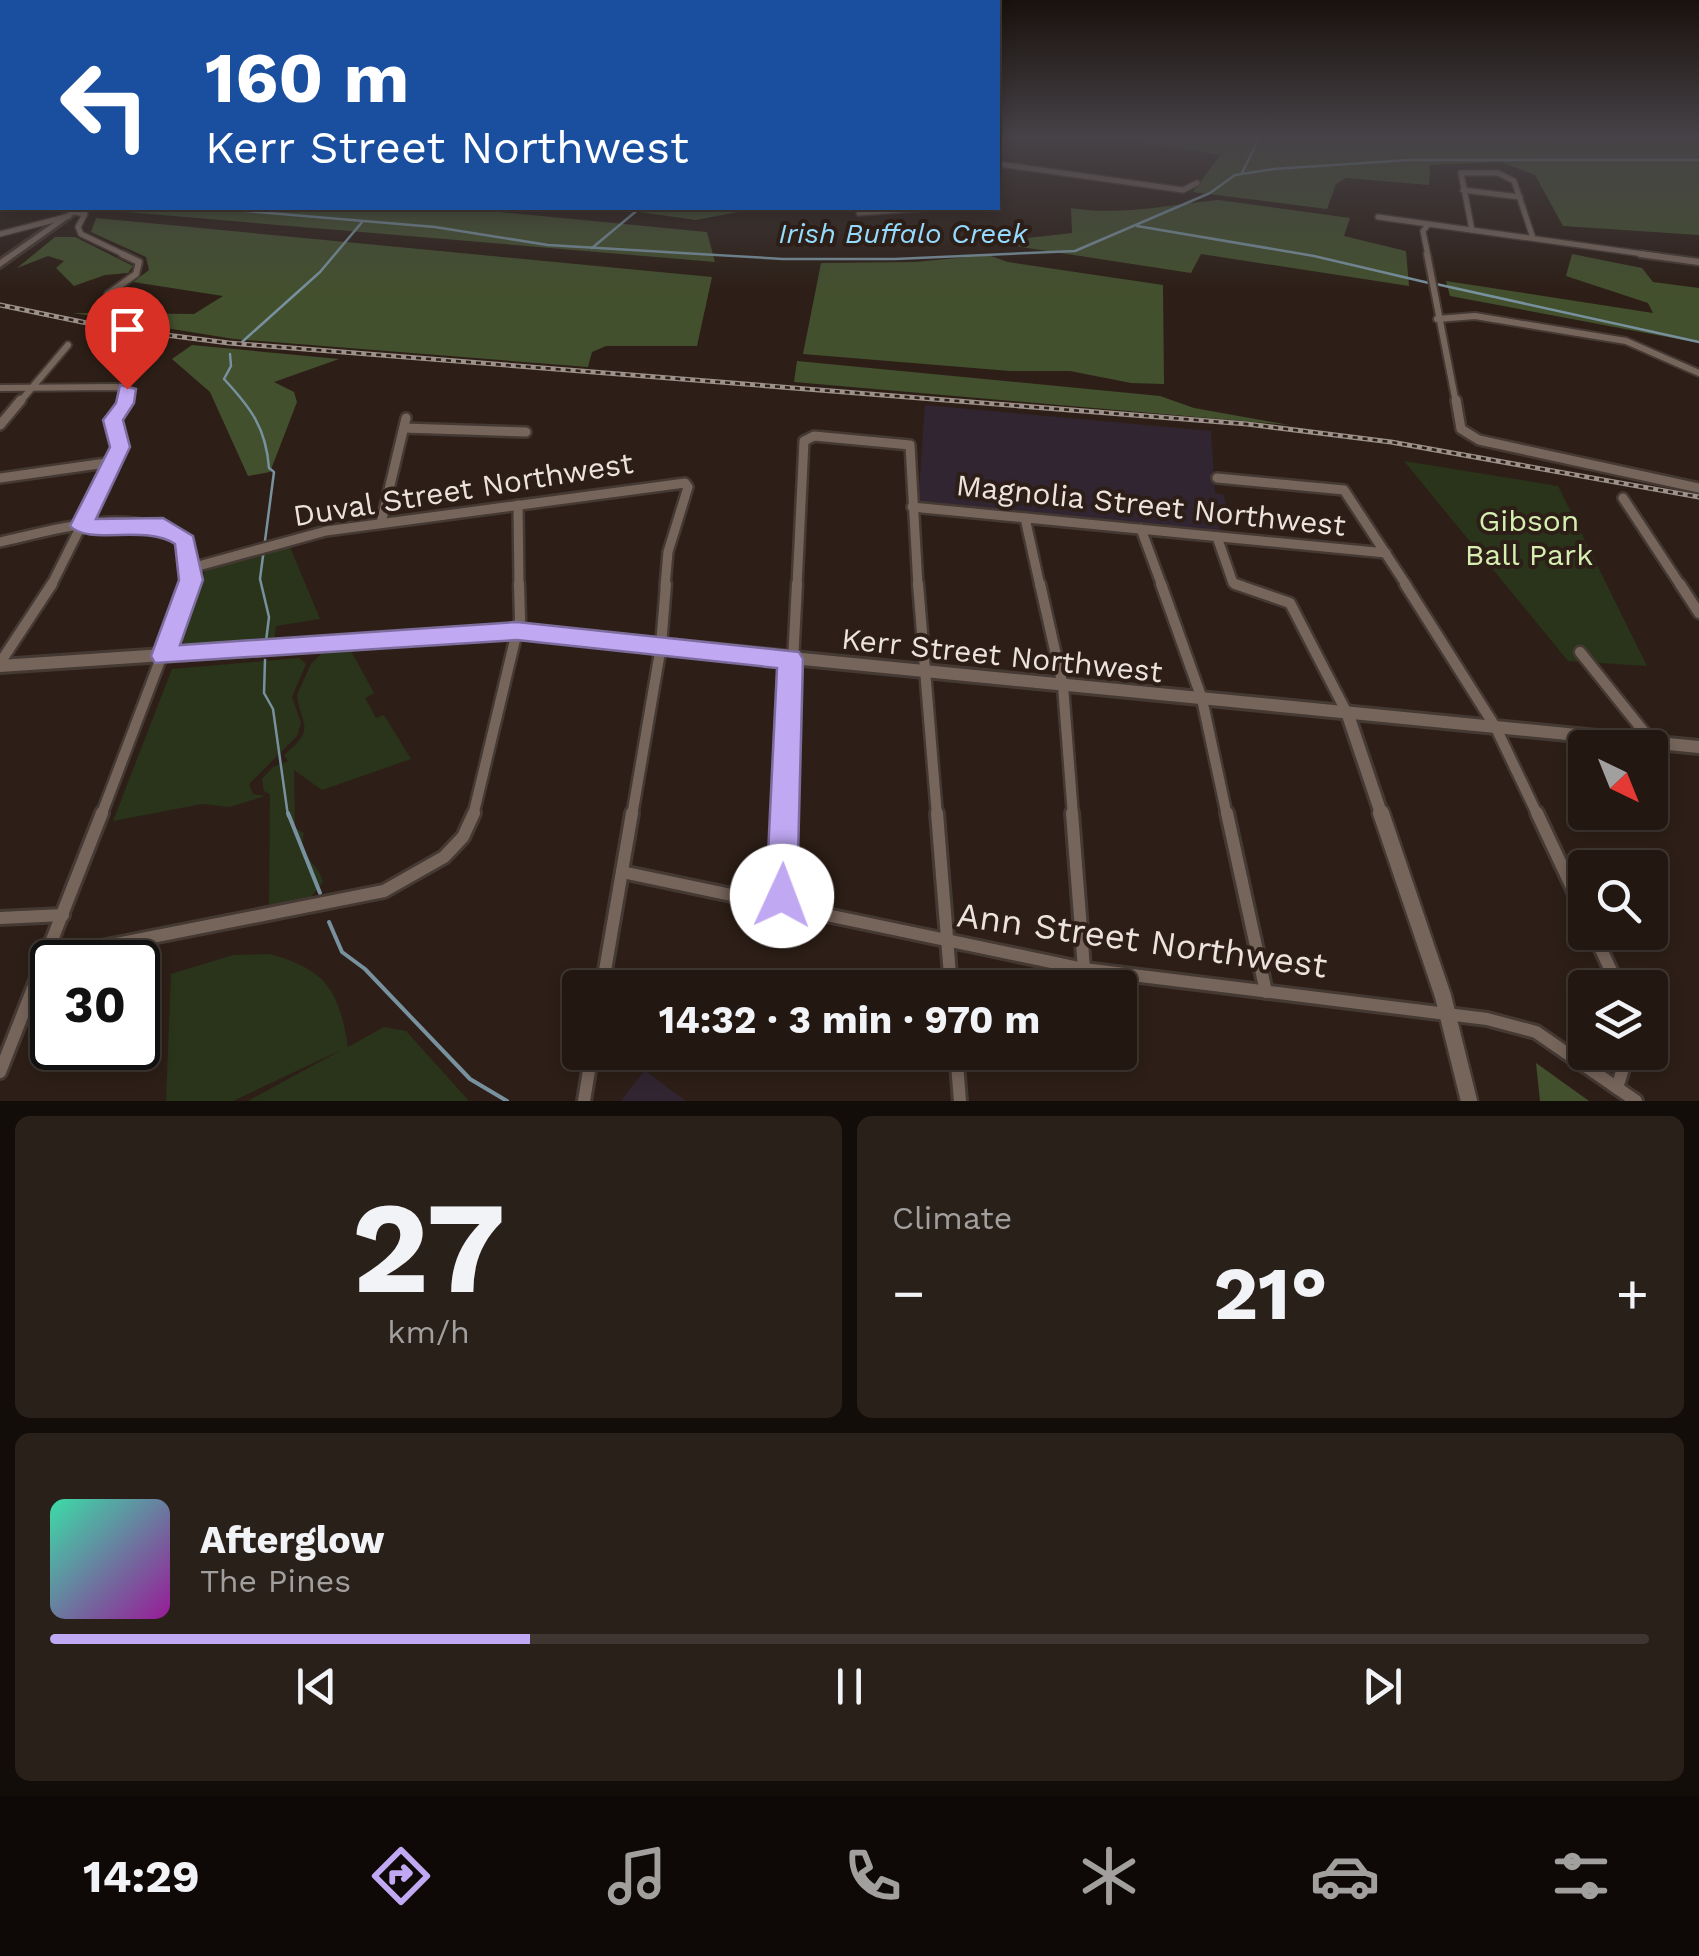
<!DOCTYPE html>
<meta charset="utf-8">
<style>
:root{--surface:#221711;--page:#2a201a;--text:#f1f3f6;--muted:#a29f9f;--line:#3f3631;--accent:#c1a8f3}
body{margin:0;font-family:"Work Sans",sans-serif;background:var(--page);color:var(--text);height:100vh;display:flex;flex-direction:column;font-size:38px;white-space:nowrap}
*{box-sizing:border-box;margin:0}
p{font-size:32px;color:var(--muted)}
.icon{flex:none;width:55px;height:55px;fill:none;stroke:currentColor;stroke-width:2;stroke-linecap:round;stroke-linejoin:round}
.map{position:relative;height:1101px;overflow:hidden}
.side{display:flex;flex-direction:column;gap:15px;padding:15px;background:#130d09;flex:1}
.side>*{flex:none}
.guide{position:absolute;left:0px;top:0px;width:1000px;height:210px;box-shadow:0 5px 15px #0003,0 0 0 2px var(--line);background:#1a4fa0;color:#fff;overflow:hidden}
.needle{width:65px;rotate:137deg}
.buttons{position:absolute;left:1568px;top:730px;display:grid;gap:20px}
.buttons a{display:grid;place-items:center;width:100px;height:100px;border-radius:10px;background:var(--surface);box-shadow:0 5px 15px #0003,0 0 0 2px var(--line);font-size:50px}
.speed{position:absolute;left:30px;top:940px;display:flex;gap:20px;font-size:50px;font-weight:700;text-align:center}
.speed>*{display:grid;place-content:center;width:130px;height:130px;border-radius:50%;background:var(--surface);box-shadow:0 5px 15px #0003,0 0 0 2px var(--line);line-height:1}
.speed .limit{border:5px solid #111;border-radius:15px;background:#fff;color:#111}
.pin{position:absolute;display:grid;place-items:center;width:85px;height:85px;color:#fff;margin:-102px -42px;border-radius:50% 50% 50% 0;rotate:-45deg;box-shadow:0 0 10px #0007}
.pin .icon{rotate:45deg}
.me{position:absolute;width:110px;margin:-55px;rotate:2deg;stroke-linejoin:round;filter:drop-shadow(0 0 8px #0008)}
.turn{display:flex;align-items:center;gap:35px;height:210px;padding:0 40px;font-size:45px}
.turn .icon{width:130px;height:130px;stroke-width:2.5}
.turn b{display:block;font-size:70px;line-height:85px}
.big{font-size:75px;font-weight:700;line-height:1.1}
.side .card{flex:1;display:flex;flex-direction:column;justify-content:center;gap:15px;min-width:0;padding:0 35px;border-radius:15px;background:var(--page)}
.side .dial{align-items:center;gap:0}
.dial b{font-size:130px;line-height:1}
.song{display:flex;align-items:center;gap:30px}
.cover{width:120px;height:120px;border-radius:15px;background:linear-gradient(135deg,hsl(160 70% 55%),hsl(300 70% 35%))}
.played{height:10px;border-radius:5px;background:linear-gradient(90deg,var(--accent) 30%,var(--line) 30%)}
.keys{display:flex;justify-content:space-around;direction:ltr}
.heat{display:flex;justify-content:space-between;align-items:center;font-size:55px;direction:ltr}
.side .tiles{flex:1;display:grid;gap:15px;grid-template-columns:1fr 1fr}
.card:last-child{grid-column:span 2}
.trip{position:absolute;left:562px;top:970px;width:575px;height:100px;border-radius:10px;background:var(--surface);box-shadow:0 5px 15px #0003,0 0 0 2px var(--line);font-weight:700;line-height:100px;text-align:center}
.dock{display:flex;height:160px;justify-content:space-around;align-items:center;background:#0e0907;color:var(--muted)}
.dock .icon{width:70px;height:70px}
.dock .on{color:var(--accent)}
.dock b{font-size:45px;color:var(--text)}
.map>svg:first-child{display:block}
.industrial{fill:#322532}
.green{fill:#2a341a}
.forest{fill:#43502e}
.lines{fill:none;stroke-linecap:round;stroke-linejoin:round}
.stream-far1{stroke:#78919e;stroke-width:2.5}
.stream{stroke:#78919e;stroke-width:4}
.minor-far4-casing{stroke:#453933;stroke-width:8}
.minor-far3-casing{stroke:#453933;stroke-width:10}
.minor-far2-casing{stroke:#453933;stroke-width:14}
.minor-far1-casing{stroke:#453933;stroke-width:15}
.minor-casing{stroke:#453933;stroke-width:18}
.tertiary-far1-casing{stroke:#453933;stroke-width:18}
.tertiary-casing{stroke:#453933;stroke-width:21}
.secondary-casing{stroke:#453933;stroke-width:6}
.minor-far4{stroke:#76655b;stroke-width:5}
.minor-far3{stroke:#76655b;stroke-width:6}
.minor-far2{stroke:#76655b;stroke-width:9}
.minor-far1{stroke:#76655b;stroke-width:10}
.minor{stroke:#76655b;stroke-width:12}
.tertiary-far1{stroke:#76655b;stroke-width:12}
.tertiary{stroke:#76655b;stroke-width:16}
.secondary{fill:#76655b;fill-rule:evenodd}
.rail-casing{stroke:#9d928b;stroke-width:5}
.rail{stroke:#2d1f17;stroke-width:2.5;stroke-dasharray:5;stroke-linecap:butt}
.route{fill:#c1a8f3;stroke:#7d6d9e;stroke-width:2.5}
.labels{text-anchor:middle;dominant-baseline:central;stroke-width:8;stroke-linejoin:round;paint-order:stroke}
.far-water-label{font-size:28px;font-style:italic;fill:#95dbff;stroke:#2d1f17}
.street-label{font-size:30px;fill:#ede3dd;stroke:#2d1f17}
.park-label{font-size:30px;fill:#d6efb1;stroke:#2d1f17}
.near-street-label{font-size:35px;fill:#ede3dd;stroke:#2d1f17}
</style>
<div class="map">
<svg width="1699" height="1101" viewBox="0 0 1699 1101">
<rect width="100%" height="100%" fill="#2d1f17"/>
<g class="industrial">
<polygon points="925,405 1211,431 1215,493 1224,495 1226,506 1217,505 1220,533 918,504"/>
<polygon points="645,1070 665,1086 686,1101 621,1101"/>
</g>
<g class="green">
<polygon points="1404,461 1558,486 1647,666 1568,661"/>
<polygon points="290,547 320,619 276,626 274,640 190,646 180,641 205,571"/>
<path d="M351 651 374 693 365 698 376 718 384 715 411 759 322 790 294 770 295 828 304 833C297 857 318 862 323 882L308 900 269 906 270 794 264 791 262 779 273 767 288 761 284 755C317 727 301 727 297 695L311 664 323 652Z"/>
<polygon points="299,658 306,664 292,697 301,723 297,736 249,784 253,794 265,796 230,807 202,804 113,821 172,669"/>
<path d="M270 954C327 970 339 991 348 1047L384 1027 406 1031 469 1101H248L343 1049 233 1101H166L171 974 233 955Z"/>
</g>
<g class="forest">
<polygon points="1115,138 1699,140 1699,235 1563,226 1535,175 1501,162 1430,165 1429,185 1346,178 1336,184 1327,209 1193,192 1220,155"/>
<path d="M1218 200 1350 218 1344 236 1406 251 1409 286 1201 254 1191 273 1015 246 1010 240 1072 233 1071 208C1119 216 1169 205 1218 200Z"/>
<polygon points="106,208 459,208 707,232 715,262 102,210"/>
<polygon points="610,208 744,208 743,211 696,220"/>
<polygon points="96,218 712,277 697,346 606,346 592,352 588,367 234,339 73,313 194,314 223,296 133,282 149,270 146,257 91,232"/>
<polygon points="55,237 75,237 133,266 128,273 105,275 74,286 56,268 64,261 48,256 17,268"/>
<polygon points="1572,254 1642,268 1653,282 1699,288 1699,343 1450,296 1446,281 1653,313 1648,303 1566,276"/>
<polygon points="988,255 1008,262 1163,285 1164,384 1131,383 1070,371 1010,371 803,354 821,263 915,262"/>
<polygon points="192,345 339,359 274,382 294,392 297,402 270,472 248,476 210,392 172,359"/>
<polygon points="797,361 1160,396 1194,408 1289,425 794,382"/>
<polygon points="1536,1063 1589,1101 1540,1101"/>
</g>
<g class="lines">
<g class="stream-far1">
<polyline points="1242,173 1259,138"/>
<polyline points="211,208 435,227 548,245 783,259 895,259 1075,251 1210,193 1235,175 1274,169 1409,160 1699,160"/>
<polyline points="1137,226 1314,256 1429,283"/>
<polyline points="592,248 640,208"/>
<polyline points="1436,284 1699,342"/>
<polyline points="242,342 320,272 363,221"/>
<path d="M230 354 231 366 224 379C251 408 266 428 269 468L274 472 260 579 269 617 266 641"/>
<polyline points="265,660 264,693 273,709 288,816"/>
</g>
<g class="stream">
<polyline points="288,813 320,893"/>
<polyline points="329,922 342,952 365,969 470,1079 507,1101"/>
</g>
<defs>
<g id="minor-far4">
<polyline points="998,164 1183,190 1197,183"/>
<polyline points="1463,190 1520,197"/>
<polyline points="74,212 85,214 78,227 81,234 127,256"/>
<polyline points="859,213 926,208"/>
<polyline points="1378,217 1658,256"/>
<polyline points="1472,230 1461,173 1498,173 1514,181 1533,238"/>
<polyline points="0,234 69,216"/>
<polyline points="1428,256 1423,231 1428,225"/>
</g>
<g id="minor-far3">
<polyline points="1427,254 1456,403"/>
<polyline points="1640,254 1699,262"/>
<polyline points="108,294 136,274 139,262 122,254"/>
<polyline points="1437,319 1475,316 1626,341 1699,373"/>
<polyline points="0,388 117,387 129,391 122,403"/>
<polyline points="19,403 68,345"/>
</g>
<g id="minor-far2">
<polyline points="1456,400 1461,429 1479,440 1699,488"/>
<polyline points="0,425 21,400"/>
<polyline points="404,428 526,432"/>
<polyline points="0,478 113,462"/>
<polyline points="1217,478 1344,490 1407,586"/>
<polyline points="1623,498 1681,586"/>
<polyline points="518,505 519,586"/>
<polyline points="912,507 1386,553"/>
<polyline points="1025,518 1040,586"/>
<polyline points="381,523 406,418"/>
<polyline points="1141,529 1162,586"/>
<polyline points="1217,537 1233,583 1242,586"/>
<path d="M0 542C59 529 132 505 186 541L189 586"/>
<polyline points="191,568 326,531 685,483 688,487 668,552 665,586"/>
<polyline points="51,586 117,454 121,443 113,420 124,400"/>
<polyline points="797,586 804,441 814,436 910,445 918,586"/>
</g>
<g id="minor-far1">
<polyline points="918,584 937,816"/>
<polyline points="1040,584 1063,686 1073,816"/>
<polyline points="1161,584 1202,699 1227,816"/>
<polyline points="1235,584 1290,603 1348,715"/>
<polyline points="1405,584 1496,728 1538,816"/>
<polyline points="1680,584 1699,613"/>
<polyline points="1580,652 1653,743"/>
<polyline points="0,663 52,584"/>
<polyline points="101,816 189,584"/>
<polyline points="473,816 520,619 519,584"/>
<polyline points="632,816 661,646 666,584"/>
<polyline points="785,816 797,584"/>
</g>
<g id="minor">
<polyline points="937,813 951,988"/>
<polyline points="1072,813 1084,969"/>
<polyline points="1227,813 1266,992"/>
<polyline points="1537,813 1585,915"/>
<polyline points="622,872 1084,969 1487,1019 1536,1032 1636,1101"/>
<polyline points="781,905 786,813"/>
<polyline points="0,918 63,915"/>
<polyline points="1593,932 1619,988"/>
<polyline points="46,958 384,891 444,857 463,837 474,813"/>
<polyline points="602,988 632,813"/>
<polyline points="956,1052 960,1101"/>
<polyline points="0,1072 102,813"/>
<polyline points="1617,1088 1628,1052"/>
<polyline points="584,1101 592,1052"/>
</g>
<g id="tertiary-far1">
<polyline points="0,666 517,631 1699,747"/>
<polyline points="1348,715 1382,816"/>
</g>
<polyline id="tertiary" points="1381,813 1443,996 1469,1101"/>
<polygon id="secondary" points="75,208 83,208 0,267 0,260"/>
</defs>
<use href="#minor-far4" class="minor-far4-casing"/>
<use href="#minor-far3" class="minor-far3-casing"/>
<use href="#minor-far2" class="minor-far2-casing"/>
<use href="#minor-far1" class="minor-far1-casing"/>
<use href="#minor" class="minor-casing"/>
<use href="#tertiary-far1" class="tertiary-far1-casing"/>
<use href="#tertiary" class="tertiary-casing"/>
<use href="#secondary" class="secondary-casing"/>
<use href="#minor-far4" class="minor-far4"/>
<use href="#minor-far3" class="minor-far3"/>
<use href="#minor-far2" class="minor-far2"/>
<use href="#minor-far1" class="minor-far1"/>
<use href="#minor" class="minor"/>
<use href="#tertiary-far1" class="tertiary-far1"/>
<use href="#tertiary" class="tertiary"/>
<use href="#secondary" class="secondary"/>
<defs>
<polyline id="rail" points="0,305 111,328 229,343 1247,424 1391,442 1699,497"/>
</defs>
<use href="#rail" class="rail-casing"/>
<use href="#rail" class="rail"/>
</g>
<linearGradient id="sky" x2="0" y2="1"><stop stop-color="#19110d"/><stop offset="0.47" stop-color="#464247"/><stop offset="1" stop-color="#464247" stop-opacity="0"/></linearGradient>
<rect width="1699" height="292" fill="url(#sky)"/>
<path class="route" d="M120 385 136 389 134 403 123 420 130 447 96 519 163 518 193 536 203 580 180 645 517 622 799 652 803 659 797 896 793 907 782 912 770 907 766 896 777 668 517 640 155 663 151 656 179 580 175 544C145 524 89 546 70 526L110 447 103 420 116 403Z"/>
<g class="labels">
<g class="far-water-label">
<text x="903" y="233">Irish Buffalo Creek</text>
</g>
<g class="street-label">
<text transform="translate(463 489) rotate(-9)">Duval Street Northwest</text>
<text transform="translate(1151 505) rotate(6)">Magnolia Street Northwest</text>
<text transform="translate(1002 655) rotate(6)">Kerr Street Northwest</text>
</g>
<g class="park-label">
<text x="1529" y="520">Gibson<tspan x="1529" dy="34">Ball Park</tspan></text>
</g>
<g class="near-street-label">
<text transform="translate(1142 940) rotate(8)">Ann Street Northwest</text>
</g>
</g>
</svg>
<div class="buttons">
<a><svg class="needle" viewBox="-14 -14 28 28"><path d="M0-13l5 13h-10z" fill="#e53935"/><path d="M0 13l5-13h-10z" fill="#a29f9f"/></svg></a>
<a><svg class="icon" aria-label="search" viewBox="0 0 24 24"><circle cx="10" cy="10" r="6"/><path d="M15 15l6 6"/></svg></a>
<a><svg class="icon" aria-label="layers" viewBox="0 0 24 24"><path d="M12 4l9 5-9 5-9-5zM3 14l9 5 9-5"/></svg></a>
</div>
<div class="speed"><div class="limit">30</div></div>
<div class="pin" style="left:127px;top:389px;background:#d93025"><svg class="icon" aria-label="arrive" viewBox="0 0 24 24"><path d="M6 21V4h12l-3 4 3 4H6"/></svg></div>
<svg class="me" style="left:782px;top:896px" viewBox="-20 -20 40 40"><circle r="19" fill="#fff"/><path d="M0-13L10 11 0 6-10 11z" fill="#c1a8f3"/></svg>
<div class="trip">14:32 · 3 min · 970 m</div>
<div class="guide">
<div class="turn"><svg class="icon" aria-label="left" viewBox="0 0 24 24"><path d="M17 20v-9H6M10 6l-5 5 5 5"/></svg><div><b>160 m</b>Kerr Street Northwest</div></div>
</div>
</div>
<section class="side">
<div class="tiles">
<div class="card dial"><b>27</b><p>km/h</p></div>
<div class="card"><p>Climate</p>
<div class="heat"><a>−</a><b class="big">21°</b><a>+</a></div>
</div>
<div class="card">
<div class="song"><i class="cover"></i><div><b>Afterglow</b><p>The Pines</p></div></div>
<div class="played"></div>
<div class="keys"><svg class="icon" aria-label="previous" viewBox="0 0 24 24"><path d="M18 5L8 12l10 7zM5 5v14"/></svg><svg class="icon" aria-label="pause" viewBox="0 0 24 24"><path d="M8 5v14M16 5v14"/></svg><svg class="icon" aria-label="next" viewBox="0 0 24 24"><path d="M6 5l10 7-10 7zM19 5v14"/></svg></div>
</div>
</div>
</section>
<nav class="dock">
<b>14:29</b>
<svg class="icon on" aria-label="directions" viewBox="0 0 24 24"><path d="M12 3l9 9-9 9-9-9zM9 14v-3h6M13 9l2 2-2 2"/></svg>
<svg class="icon" aria-label="music" viewBox="0 0 24 24"><path d="M9 18V5l10-2v13"/><circle cx="6" cy="18" r="3"/><circle cx="16" cy="16" r="3"/></svg>
<svg class="icon" aria-label="phone" viewBox="0 0 24 24"><path d="M5 4h4l2 5-3 2q2 4 5 5l2-3 5 2v4C11 20 4 13 5 4z"/></svg>
<svg class="icon" aria-label="climate" viewBox="0 0 24 24"><path d="M12 3v18M4 7l16 10M4 17L20 7"/></svg>
<svg class="icon" aria-label="car" viewBox="0 0 24 24"><path d="M5 17H2v-5l4-1 3-4h7l3 4 3 1v5h-3M9 17h6M6 11h13"/><circle cx="7" cy="17" r="2"/><circle cx="17" cy="17" r="2"/></svg>
<svg class="icon" aria-label="filters" viewBox="0 0 24 24"><path d="M4 7h16M4 17h16"/><circle cx="9" cy="7" r="2"/><circle cx="15" cy="17" r="2"/></svg>
</nav>
